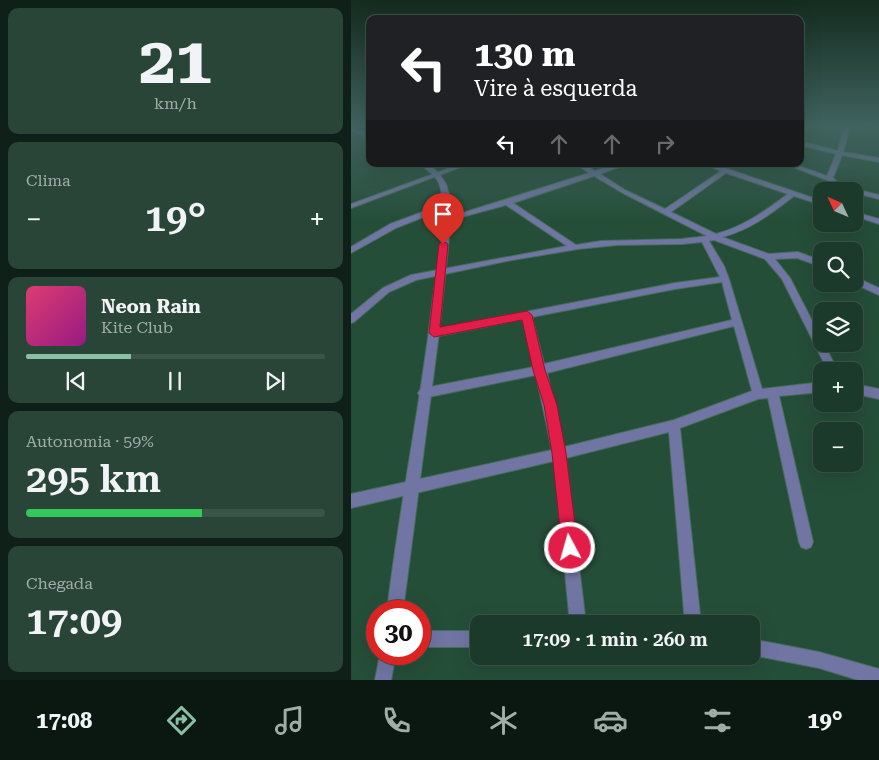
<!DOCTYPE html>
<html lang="pt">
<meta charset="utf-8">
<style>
:root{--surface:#1c3a2b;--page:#294537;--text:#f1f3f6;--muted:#a0ada9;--line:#3a5447;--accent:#8abfa5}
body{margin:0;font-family:"Roboto Serif",serif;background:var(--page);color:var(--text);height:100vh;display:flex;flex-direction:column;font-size:19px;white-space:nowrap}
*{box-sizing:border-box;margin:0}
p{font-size:16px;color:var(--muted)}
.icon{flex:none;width:28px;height:28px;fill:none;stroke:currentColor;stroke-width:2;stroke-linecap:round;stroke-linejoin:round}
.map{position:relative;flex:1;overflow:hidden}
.drawer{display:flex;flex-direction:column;gap:8px;padding:8px;background:#0f2018;width:351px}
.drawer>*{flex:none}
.hud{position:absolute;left:15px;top:15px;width:438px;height:152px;border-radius:10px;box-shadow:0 5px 20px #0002,0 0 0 1px var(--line);background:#202124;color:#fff;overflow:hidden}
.needle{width:32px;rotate:314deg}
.tools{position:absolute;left:462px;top:182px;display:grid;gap:10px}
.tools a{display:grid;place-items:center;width:50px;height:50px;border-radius:10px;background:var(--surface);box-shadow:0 5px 20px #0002,0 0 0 1px var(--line);font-size:25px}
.speed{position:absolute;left:15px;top:600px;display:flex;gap:10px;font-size:25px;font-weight:700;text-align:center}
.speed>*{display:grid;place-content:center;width:65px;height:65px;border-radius:50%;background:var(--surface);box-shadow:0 5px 20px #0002,0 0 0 1px var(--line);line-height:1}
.speed .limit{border:8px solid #d22;background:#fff;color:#111}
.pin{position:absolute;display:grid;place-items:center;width:42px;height:42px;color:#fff;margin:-51px -21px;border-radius:50% 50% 50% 0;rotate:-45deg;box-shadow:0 0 5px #0007}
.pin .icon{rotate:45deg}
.me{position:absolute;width:55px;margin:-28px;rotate:354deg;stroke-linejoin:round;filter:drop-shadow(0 0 4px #0008)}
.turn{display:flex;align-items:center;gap:18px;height:105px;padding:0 25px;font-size:22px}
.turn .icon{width:65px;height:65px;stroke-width:2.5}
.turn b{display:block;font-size:35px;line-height:42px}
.lanes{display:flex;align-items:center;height:48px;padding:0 25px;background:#0003;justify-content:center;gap:25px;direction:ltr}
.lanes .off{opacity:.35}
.big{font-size:38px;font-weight:600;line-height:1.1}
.drawer .widget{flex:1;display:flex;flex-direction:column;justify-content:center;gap:8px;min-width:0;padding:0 18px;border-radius:10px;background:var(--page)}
.drawer .dial{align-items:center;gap:0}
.dial b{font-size:65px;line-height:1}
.song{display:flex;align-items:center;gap:15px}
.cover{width:60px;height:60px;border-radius:8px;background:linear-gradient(135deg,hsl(340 70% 55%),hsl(310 70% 35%))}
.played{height:5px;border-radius:2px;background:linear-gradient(90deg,var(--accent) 35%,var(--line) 35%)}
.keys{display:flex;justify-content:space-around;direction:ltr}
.heat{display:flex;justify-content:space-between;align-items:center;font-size:28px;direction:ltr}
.charge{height:8px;border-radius:4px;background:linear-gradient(90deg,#34c759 59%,var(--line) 0)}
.trip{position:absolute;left:119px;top:615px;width:290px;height:50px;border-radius:10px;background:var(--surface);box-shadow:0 5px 20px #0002,0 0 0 1px var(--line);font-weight:600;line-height:50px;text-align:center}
.tab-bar{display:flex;height:80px;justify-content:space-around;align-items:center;background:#0b1711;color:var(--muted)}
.tab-bar .icon{width:35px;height:35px}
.tab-bar .current{color:var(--accent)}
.tab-bar b{font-size:22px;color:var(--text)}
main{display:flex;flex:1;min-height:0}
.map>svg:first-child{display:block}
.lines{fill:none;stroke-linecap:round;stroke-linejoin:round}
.minor-casing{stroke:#476d59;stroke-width:2}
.tertiary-casing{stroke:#476d59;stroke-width:2}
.minor{fill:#7175a4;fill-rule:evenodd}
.tertiary{fill:#7175a4;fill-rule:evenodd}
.route{fill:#e11d48;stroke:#92132f}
</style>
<main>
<section class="drawer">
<div class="widget dial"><b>21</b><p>km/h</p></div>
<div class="widget"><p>Clima</p>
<div class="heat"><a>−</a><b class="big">19°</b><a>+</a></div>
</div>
<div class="widget">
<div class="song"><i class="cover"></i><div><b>Neon Rain</b><p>Kite Club</p></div></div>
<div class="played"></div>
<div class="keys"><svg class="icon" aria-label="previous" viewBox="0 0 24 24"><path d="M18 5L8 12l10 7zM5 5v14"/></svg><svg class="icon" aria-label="pause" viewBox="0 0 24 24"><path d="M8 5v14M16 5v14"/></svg><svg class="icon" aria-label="next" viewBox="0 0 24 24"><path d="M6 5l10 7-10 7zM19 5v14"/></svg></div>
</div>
<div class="widget"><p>Autonomia · 59%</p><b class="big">295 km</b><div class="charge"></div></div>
<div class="widget"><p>Chegada</p><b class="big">17:09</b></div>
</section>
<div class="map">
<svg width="528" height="680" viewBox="0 0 528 680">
<rect width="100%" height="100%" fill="#254e39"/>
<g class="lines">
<defs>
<g id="minor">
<polygon points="493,126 499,126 492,152 528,158 528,162 491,155 482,178 492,186 528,195 528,199 504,193 504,191 488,188 476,180 434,164 442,164 476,176 485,154 449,145 449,141 487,151"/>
<polygon points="519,126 528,126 528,128"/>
<polygon points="110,164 118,164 0,208 0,204"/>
<path d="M225 164H232L244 171 267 164H276L249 174 274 190 314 209 370 171 353 164H362L377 169 471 201V205L443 196C421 213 399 230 371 237L418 254 447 252 471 261V267L446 258 424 259 439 278 471 340V344H473L487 371H477L431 279 414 259 363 240 358 241 373 266 378 279 411 389 471 382V392L428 396 462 542 460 547 455 549 450 547 448 542 417 398 407 399 329 428 350 624H334L318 432 215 458 235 624H219L203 461 0 508V494L201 450 185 375 73 398 69 396 67 393 69 390 73 388 183 367 172 319 83 337 80 336 78 333 80 330 324 283 369 277 351 242 331 244 266 245 227 249 156 261 65 280 38 292 3 322 0 323V314L32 288 60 275 216 246 155 205 96 221 92 219 238 173ZM375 173 437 194C414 211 392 227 365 234L320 212ZM243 176 270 192 356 236 331 239 250 241 225 245 162 203ZM371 282 381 320 193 364 181 317 324 289ZM383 326 401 391 323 420 213 447 196 373Z"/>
<polygon points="93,204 100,206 45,228 0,253 0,247 39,224"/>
<polygon points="504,212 528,219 528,224 504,216"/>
<polygon points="504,277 528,288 528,295 504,284"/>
<polygon points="504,384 528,389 528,399 504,394"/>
<rect x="69" y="631" width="59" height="16"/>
<polygon points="400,639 468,652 528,669 528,680 507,680 468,668 400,655"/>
</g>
<g id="tertiary">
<polygon points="0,126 19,135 19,139 0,130"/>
<path d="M69 164H76L88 173 95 184 99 197 100 219 88 333 52 611H36C48 509 69 408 81 306 85 274 96 228 91 197 89 176 82 176 69 164Z"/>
<polygon points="29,654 45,654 40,680 24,680"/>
</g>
</defs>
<use href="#minor" class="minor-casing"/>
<use href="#tertiary" class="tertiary-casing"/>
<use href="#minor" class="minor"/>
<use href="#tertiary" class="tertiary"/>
</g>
<linearGradient id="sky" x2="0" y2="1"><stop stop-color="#142b1f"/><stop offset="0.57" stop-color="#40635f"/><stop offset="1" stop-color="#40635f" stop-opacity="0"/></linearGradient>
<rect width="528" height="221" fill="url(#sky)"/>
<polygon class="route" points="92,241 97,244 89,327 176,311 181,315 194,370 206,405 215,453 227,548 224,554 219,556 213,554 211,548 201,453 193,405 182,370 171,320 83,337 78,333 88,244"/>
</svg>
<div class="tools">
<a><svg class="needle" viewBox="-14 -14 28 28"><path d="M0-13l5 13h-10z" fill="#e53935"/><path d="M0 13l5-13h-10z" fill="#a0ada9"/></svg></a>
<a><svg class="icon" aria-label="search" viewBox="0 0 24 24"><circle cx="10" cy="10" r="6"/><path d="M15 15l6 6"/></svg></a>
<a><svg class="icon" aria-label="layers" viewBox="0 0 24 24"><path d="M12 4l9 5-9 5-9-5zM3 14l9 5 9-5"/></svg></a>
<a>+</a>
<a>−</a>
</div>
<div class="speed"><div class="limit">30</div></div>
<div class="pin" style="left:92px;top:244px;background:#d93025"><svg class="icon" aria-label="arrive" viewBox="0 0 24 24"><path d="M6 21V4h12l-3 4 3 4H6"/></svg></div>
<svg class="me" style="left:219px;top:548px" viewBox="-20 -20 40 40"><circle r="17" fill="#e11d48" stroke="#fff" stroke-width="3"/><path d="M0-11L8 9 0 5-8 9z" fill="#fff"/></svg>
<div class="trip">17:09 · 1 min · 260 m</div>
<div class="hud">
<div class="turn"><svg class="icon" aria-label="left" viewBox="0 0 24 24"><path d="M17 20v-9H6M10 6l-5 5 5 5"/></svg><div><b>130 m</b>Vire à esquerda</div></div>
<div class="lanes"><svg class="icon" aria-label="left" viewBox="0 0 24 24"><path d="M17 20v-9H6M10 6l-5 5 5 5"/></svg><svg class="icon off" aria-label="ahead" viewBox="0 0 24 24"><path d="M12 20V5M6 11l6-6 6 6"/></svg><svg class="icon off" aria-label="ahead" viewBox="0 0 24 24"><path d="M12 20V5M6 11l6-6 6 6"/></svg><svg class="icon off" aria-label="right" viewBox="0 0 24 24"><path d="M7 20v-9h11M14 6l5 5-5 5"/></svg></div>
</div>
</div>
</main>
<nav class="tab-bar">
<b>17:08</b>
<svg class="icon current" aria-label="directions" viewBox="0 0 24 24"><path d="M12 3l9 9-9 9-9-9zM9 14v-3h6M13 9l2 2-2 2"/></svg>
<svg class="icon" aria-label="music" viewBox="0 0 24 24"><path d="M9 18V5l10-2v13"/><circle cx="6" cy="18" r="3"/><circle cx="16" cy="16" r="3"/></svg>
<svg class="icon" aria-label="phone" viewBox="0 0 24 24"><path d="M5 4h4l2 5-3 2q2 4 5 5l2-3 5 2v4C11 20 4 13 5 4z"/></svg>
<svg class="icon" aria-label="climate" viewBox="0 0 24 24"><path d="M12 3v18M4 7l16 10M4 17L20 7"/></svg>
<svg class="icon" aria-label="car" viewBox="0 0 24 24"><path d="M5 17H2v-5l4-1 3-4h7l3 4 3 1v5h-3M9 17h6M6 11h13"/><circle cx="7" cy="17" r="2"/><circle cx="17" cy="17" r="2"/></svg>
<svg class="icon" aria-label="filters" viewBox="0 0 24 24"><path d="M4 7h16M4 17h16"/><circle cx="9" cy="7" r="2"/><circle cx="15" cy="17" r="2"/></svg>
<b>19°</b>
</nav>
